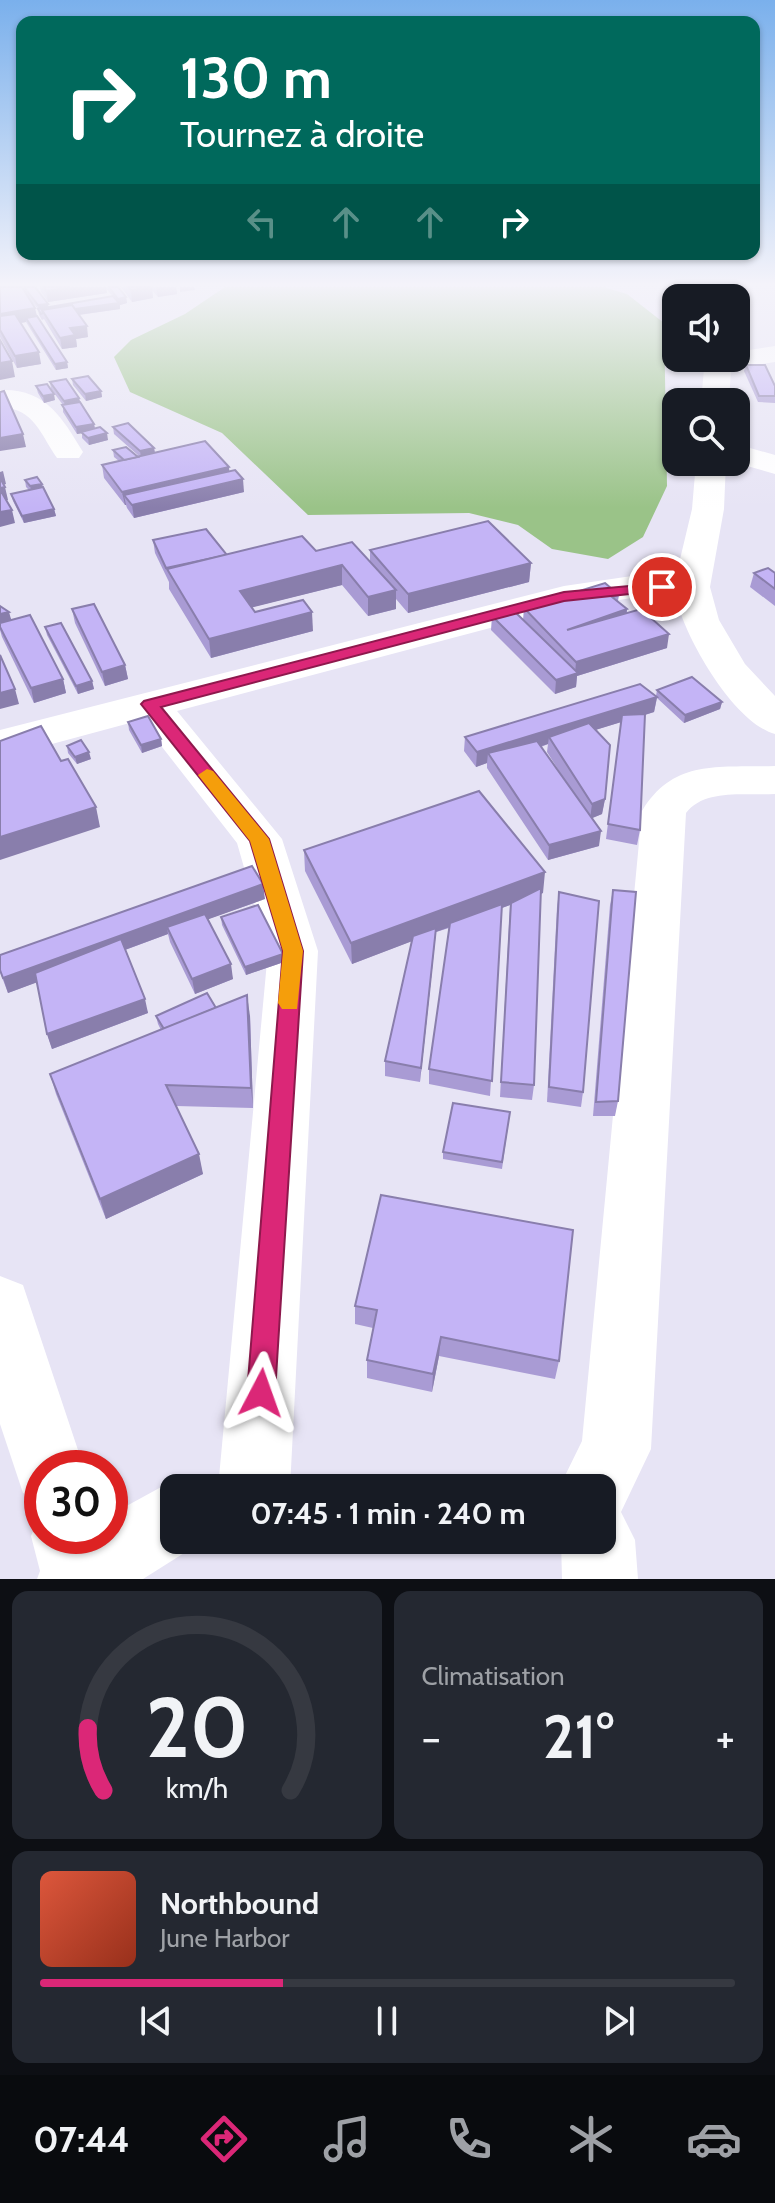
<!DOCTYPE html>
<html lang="fr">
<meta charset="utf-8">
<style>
:root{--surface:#171b24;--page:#242831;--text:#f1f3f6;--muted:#9ea1a6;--line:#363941;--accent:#db2777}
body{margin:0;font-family:Cabin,sans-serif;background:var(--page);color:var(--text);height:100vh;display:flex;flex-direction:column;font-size:30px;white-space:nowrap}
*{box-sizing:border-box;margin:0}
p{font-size:26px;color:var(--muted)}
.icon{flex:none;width:44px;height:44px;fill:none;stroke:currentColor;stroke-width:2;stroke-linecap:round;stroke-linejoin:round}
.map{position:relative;height:1579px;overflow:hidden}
.side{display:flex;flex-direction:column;gap:12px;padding:12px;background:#0d0f14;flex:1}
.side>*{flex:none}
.top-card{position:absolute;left:16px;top:16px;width:744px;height:244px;border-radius:16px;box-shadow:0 2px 6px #0004;background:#00695c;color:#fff;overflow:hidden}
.buttons{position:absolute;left:662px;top:284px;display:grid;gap:16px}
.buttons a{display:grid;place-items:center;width:88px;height:88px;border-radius:16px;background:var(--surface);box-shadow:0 2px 6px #0004;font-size:40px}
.speed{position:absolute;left:24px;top:1450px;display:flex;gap:16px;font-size:40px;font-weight:700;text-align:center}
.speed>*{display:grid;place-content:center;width:104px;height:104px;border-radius:50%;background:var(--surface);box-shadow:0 2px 6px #0004;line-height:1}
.speed .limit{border:12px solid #d22;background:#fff;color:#111}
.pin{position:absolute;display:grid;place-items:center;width:68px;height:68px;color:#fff;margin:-34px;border:4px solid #fff;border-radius:50%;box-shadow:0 2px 8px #0007}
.me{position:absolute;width:88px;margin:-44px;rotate:4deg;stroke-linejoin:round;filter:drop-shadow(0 0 6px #0008)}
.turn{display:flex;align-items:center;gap:28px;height:168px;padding:0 32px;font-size:36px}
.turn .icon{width:104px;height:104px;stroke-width:2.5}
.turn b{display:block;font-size:56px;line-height:68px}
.lanes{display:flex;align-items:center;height:76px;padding:0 32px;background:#0003;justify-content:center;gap:40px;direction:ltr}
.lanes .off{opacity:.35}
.big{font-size:60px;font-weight:700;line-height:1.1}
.side .card{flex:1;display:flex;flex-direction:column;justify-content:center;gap:12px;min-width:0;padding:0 28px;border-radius:16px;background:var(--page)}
.side .dial{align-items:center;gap:0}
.dial svg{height:208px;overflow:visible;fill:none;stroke:var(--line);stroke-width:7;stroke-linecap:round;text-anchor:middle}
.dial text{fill:var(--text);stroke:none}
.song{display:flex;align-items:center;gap:24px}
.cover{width:96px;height:96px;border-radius:12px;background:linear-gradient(135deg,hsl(10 70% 55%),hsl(10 70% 35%))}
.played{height:8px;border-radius:4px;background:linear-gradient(90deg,var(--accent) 35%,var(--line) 35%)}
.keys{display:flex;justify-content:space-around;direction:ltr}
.heat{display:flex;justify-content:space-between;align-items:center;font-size:44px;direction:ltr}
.side .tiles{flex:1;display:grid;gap:12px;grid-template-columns:1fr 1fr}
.card:last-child{grid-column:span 2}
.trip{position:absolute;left:160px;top:1474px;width:456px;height:80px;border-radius:16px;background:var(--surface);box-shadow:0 2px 6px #0004;font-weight:700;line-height:80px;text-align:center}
.dock{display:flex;height:128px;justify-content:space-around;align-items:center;background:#090b0e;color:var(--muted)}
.dock .icon{width:56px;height:56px}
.dock .selected{color:var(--accent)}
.dock b{font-size:36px;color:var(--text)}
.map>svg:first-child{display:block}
.green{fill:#9ac388}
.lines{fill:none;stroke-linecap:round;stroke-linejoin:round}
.minor{fill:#fff;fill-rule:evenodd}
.wall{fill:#a99bd4;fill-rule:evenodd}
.shaded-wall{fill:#897eac}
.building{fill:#c4b4f6;stroke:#897eac;stroke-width:2}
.route{fill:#db2777;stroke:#8e194d;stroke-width:2}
.slow{fill:#f59e0b}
</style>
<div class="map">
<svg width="775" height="1579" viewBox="0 0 775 1579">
<rect width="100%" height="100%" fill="#e7e4f5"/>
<polygon class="green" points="225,287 603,287 627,294 664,323 667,486 643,537 608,559 552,549 518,525 469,513 308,515 222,433 130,392 114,357 131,340 185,314"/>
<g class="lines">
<g class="minor">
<polygon points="712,287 736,287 735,298 711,298"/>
<polygon points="775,346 775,362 731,369 729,402 701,402 705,358 736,358 736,352"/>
<path d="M0 390C45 388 62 417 83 452L79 458H57C41 435 33 406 0 408Z"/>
<polygon points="736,444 775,455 775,474 733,462"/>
<path d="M696 462H726L724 509 710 587 719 620 745 664 775 696V734C734 723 685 638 676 598H632L566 608 177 711 282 839 318 951 290 1488H218L268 951 237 843 141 720 0 758V730L564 586 632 576H676L692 509Z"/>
<path d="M775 766V794C746 796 705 788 686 813L651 1449 621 1512 635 1540 638 1579H562L561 1540H602V1488H559L582 1441 642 811C674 758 720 768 775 766Z"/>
<polygon points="0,1276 23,1285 84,1468 42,1468 42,1501 23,1493 0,1424"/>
<polygon points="174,1480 192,1488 174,1488 174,1540 201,1540 200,1543 143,1579 37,1579 40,1571 31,1536 42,1510 42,1536 110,1536 110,1515"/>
</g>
</g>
<g class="wall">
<polygon points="0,287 24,292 24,287 49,307 112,296 106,288 107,293 48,302 41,292 40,287 118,287 126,297 127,303 120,305 120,309 79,315 88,337 76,339 77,347 62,349 44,319 42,320 39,315 38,309 27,296 37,316 67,362 68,368 56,370 26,322 21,323 41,364 17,368 0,337"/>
<polygon points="121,287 176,287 177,294 158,297 152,290 153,298 132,302"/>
<polygon points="746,365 775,386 775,403 758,402 744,371"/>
<polygon points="72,379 101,391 102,397 86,401 73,385"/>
<polygon points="50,382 80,402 94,424 95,428 108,440 89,445 82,438 82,433 77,434 63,412 63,405 51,389"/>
<polygon points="36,386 55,400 44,403 38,393"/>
<polygon points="113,427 154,448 155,453 229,471 244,492 134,518 127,508 126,505 125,505 104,478 102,465 119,461 114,457 113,450 139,456 114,434"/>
<polygon points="25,480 42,484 54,509 56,516 24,523 13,501 11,494 29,490 26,487"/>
<polygon points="153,540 227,555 316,551 370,562 370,550 531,563 529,582 408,613 396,599 396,609 368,616 342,585 252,607 255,612 313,631 211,658 169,589 169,582 155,553"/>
<polygon points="754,573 775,573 775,606 750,587"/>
<polygon points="619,595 618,601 627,609 627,613 667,648 577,676 576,687 555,694 491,630 492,616 523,620 524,608"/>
<polygon points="0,606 63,679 66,693 34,703 2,637 0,630"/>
<polygon points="72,609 125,665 128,679 105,686 75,623"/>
<polygon points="45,627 92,681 94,689 78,694 47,635"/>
<path d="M657 690 722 702 720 709 684 723 657 698 654 712 645 715 640 830 637 845 606 839 621 722 595 730 605 799 602 814 592 818 599 846 548 860 487 768V763L476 767 464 751 465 737 656 696ZM548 744 547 752 568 785 541 747Z"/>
<polygon points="128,722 161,739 162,746 142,753 129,730"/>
<polygon points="67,746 91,759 77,764 68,753"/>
<polygon points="304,850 543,893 540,894 534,1085 532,1100 500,1097 510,905 502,908 490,1096 429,1084 429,1069 449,928 436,932 420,1082 385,1076 385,1061 412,941 352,964 305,871"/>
<polygon points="613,890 618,1101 615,1116 593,1116 610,905"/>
<polygon points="559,892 583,1092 581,1107 547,1102 557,907"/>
<polygon points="265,899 208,919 233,979 195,994 170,942 168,934 125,950 148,1013 52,1049 47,1034 37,982 8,993 0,972"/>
<polygon points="221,917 283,954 284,962 246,975 222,925"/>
<polygon points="216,1008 250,1016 253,1108 176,1106 203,1174 106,1219 56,1094 50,1074 161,1030 158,1024 156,1016"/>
<polygon points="510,1112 502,1169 443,1159 443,1152"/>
<polygon points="381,1195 559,1361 555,1379 439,1356 432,1392 367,1378 367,1360 373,1328 355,1324 355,1306"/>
</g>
<g class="shaded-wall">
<polygon points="70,287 106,287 107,293 48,302 46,291"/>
<polygon points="152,287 153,298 132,302 131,290"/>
<polygon points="156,287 176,287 177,294 158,297"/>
<polygon points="180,287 194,287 195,290 180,292"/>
<polygon points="126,297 127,303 120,305 120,309 48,319 44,313 119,303 118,299"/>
<polygon points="48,304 49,309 39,311 38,305"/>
<polygon points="35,308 38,320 26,318 26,322 0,326 0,314"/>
<polygon points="87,326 88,337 76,339 77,347 62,349 60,338 70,328"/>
<polygon points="39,352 41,364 17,368 15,356"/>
<polygon points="12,361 15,377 0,380 0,363"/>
<polygon points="67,362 68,368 56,370 55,364"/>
<polygon points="101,391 102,397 86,401 85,394"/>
<polygon points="54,394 55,400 44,403 43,396"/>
<polygon points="79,398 81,404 65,408 64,401"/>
<polygon points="94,424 95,431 77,434 76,427"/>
<polygon points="107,433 108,440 89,445 88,438"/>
<polygon points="23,434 26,447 0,451 0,438"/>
<polygon points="154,448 155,454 141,458 140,451"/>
<polygon points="229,467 230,480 124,495 126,505 125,505 122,492"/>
<polygon points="3,471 6,484 0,486 0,472"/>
<polygon points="243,479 244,492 134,518 132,505"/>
<polygon points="42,484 43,490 32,493 30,486"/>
<polygon points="5,487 8,500 0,502 0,488"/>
<polygon points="54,509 56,516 24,523 22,516"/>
<polygon points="12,510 15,523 0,527 0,512"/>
<polygon points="531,563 529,582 408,613 408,594"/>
<polygon points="342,565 342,585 242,610 240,591"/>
<polygon points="396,590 396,609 368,616 368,597"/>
<polygon points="627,609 625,623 567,630"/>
<polygon points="9,612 13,626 0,627 0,614"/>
<polygon points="312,612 313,631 211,658 209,639"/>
<polygon points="669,634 667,648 577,676 576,687 555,694 556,680 575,674 576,662"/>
<polygon points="125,665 128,679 105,686 102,672"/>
<polygon points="63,679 66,693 34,703 31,688"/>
<polygon points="92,681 94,689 78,694 76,686"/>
<polygon points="15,689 19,704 0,709 0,693"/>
<polygon points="657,697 654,712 553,743 549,737 548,744 494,761 488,753 487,763 476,767 477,752"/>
<polygon points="722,702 720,709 684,723 685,715"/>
<polygon points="161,739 162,746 142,753 141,745"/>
<polygon points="89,752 91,759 77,764 75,757"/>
<polygon points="605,799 602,814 590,819 592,804"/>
<polygon points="96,807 100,827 0,860 0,837"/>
<polygon points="601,831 599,846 548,860 549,845"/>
<polygon points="545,872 543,893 436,932 420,1082 421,1068 436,932 352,964 351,943"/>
<polygon points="263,884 265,899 170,933 167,927 168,934 8,993 3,978"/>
<polygon points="283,954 284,962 246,975 245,967"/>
<polygon points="231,964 233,979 195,994 192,979"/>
<polygon points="247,995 250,1016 253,1108 251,1088"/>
<polygon points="145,999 148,1013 52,1049 47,1034"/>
<polygon points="199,1154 203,1174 106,1219 100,1199"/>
<polygon points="441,1337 439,1356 432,1392 433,1374"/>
</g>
<g class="building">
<polygon points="0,287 22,287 35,308 0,314"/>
<polygon points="24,287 35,287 48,304 38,305"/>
<polygon points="44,287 70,287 46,291"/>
<polygon points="109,287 118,287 126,297 118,299"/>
<polygon points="128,287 151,287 131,290"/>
<polygon points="113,296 119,303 75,309 72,305 42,310 43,313 41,314 38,309"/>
<polygon points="72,305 87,326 70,328 75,335 60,338 42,310"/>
<polygon points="15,314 39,352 15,356 0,330 0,316"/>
<polygon points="37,316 67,362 55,364 26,318"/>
<polygon points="0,340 12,361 0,363"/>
<polygon points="746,365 765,365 775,386 775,396 759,396"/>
<polygon points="88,376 101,391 85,394 72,379"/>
<polygon points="66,379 79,398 64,401 50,382"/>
<polygon points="47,384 54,394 43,396 36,386"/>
<polygon points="4,391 23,434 0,438 0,392"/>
<polygon points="80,402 94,424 76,427 62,405"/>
<polygon points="128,423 154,448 140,451 113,427"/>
<polygon points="100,427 107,433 88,438 81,432"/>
<polygon points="205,441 229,467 122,492 102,465"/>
<polygon points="126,447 138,457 124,460 113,450"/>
<polygon points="235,470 243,479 132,505 124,495"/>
<polygon points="37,477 42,484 30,486 25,480"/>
<polygon points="0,478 5,487 0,488"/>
<polygon points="43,487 54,509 22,516 11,494"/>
<polygon points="0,493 2,493 12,510 0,512"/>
<polygon points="488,521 531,563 408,594 370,550"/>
<polygon points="206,529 227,555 166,568 153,540"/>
<polygon points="302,536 316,551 352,542 396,590 368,597 342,565 240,591 255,612 303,600 312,612 209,639 167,569"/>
<polygon points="768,568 775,573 775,589 754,573"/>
<polygon points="605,583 619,595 612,597 627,609 567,630 641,609 669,634 576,662 524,608"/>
<polygon points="94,604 125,665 102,672 72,609"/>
<polygon points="0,606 9,612 0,614"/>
<polygon points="513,610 578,673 556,680 492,616"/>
<polygon points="30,615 63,679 31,688 0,627 0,623"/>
<polygon points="61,623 92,681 76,686 45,627"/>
<polygon points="0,655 15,689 0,693"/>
<polygon points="692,677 722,702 685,715 657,690"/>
<polygon points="640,684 657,697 477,752 465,737"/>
<polygon points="645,714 640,830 608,824 622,715"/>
<polygon points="148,716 161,739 141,745 128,722"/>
<polygon points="589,723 610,745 605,799 592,804 549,737"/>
<polygon points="41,726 61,761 68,759 96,807 0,837 0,741"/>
<polygon points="81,740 89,752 75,757 67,746"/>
<polygon points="537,741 601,831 549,845 488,753"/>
<polygon points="479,791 545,872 351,943 304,850"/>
<polygon points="252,866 263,884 3,978 0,970 0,955"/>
<polygon points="541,888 534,1085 501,1082 511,903"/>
<polygon points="613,890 636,892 618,1101 596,1102"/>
<polygon points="559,892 599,901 583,1092 549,1087"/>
<polygon points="502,904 492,1081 429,1069 450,923"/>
<polygon points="258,905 283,954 245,967 221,917"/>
<polygon points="205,914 231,964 192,979 167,927"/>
<polygon points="436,928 421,1068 385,1061 413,936"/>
<polygon points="121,939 145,999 47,1034 35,973"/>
<polygon points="207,993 216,1008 164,1029 156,1016"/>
<polygon points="247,995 251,1088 166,1085 199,1154 100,1199 50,1074"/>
<polygon points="453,1103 510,1112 502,1162 443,1152"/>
<polygon points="381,1195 573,1230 559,1361 441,1337 433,1374 367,1360 377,1310 355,1306"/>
</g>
<linearGradient id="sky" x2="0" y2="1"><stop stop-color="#7ab0ec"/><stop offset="0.56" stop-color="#f4f3fa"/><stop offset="1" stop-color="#f4f3fa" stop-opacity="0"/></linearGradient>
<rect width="775" height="508" fill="url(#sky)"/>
<polygon class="route" points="662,583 669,587 667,590 564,601 161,707 269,839 303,951 275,1393 271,1403 261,1407 251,1403 247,1393 283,951 250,841 141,704 144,701 564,592"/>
<polygon class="slow" points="207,769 213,771 269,839 303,951 297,1009 282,1009 278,1003 283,951 250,841 198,775"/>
</svg>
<div class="buttons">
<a><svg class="icon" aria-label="sound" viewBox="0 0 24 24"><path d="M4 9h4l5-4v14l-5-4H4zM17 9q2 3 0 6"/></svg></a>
<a><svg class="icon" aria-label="search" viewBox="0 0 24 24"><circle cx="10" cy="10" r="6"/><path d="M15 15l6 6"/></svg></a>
</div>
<div class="speed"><div class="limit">30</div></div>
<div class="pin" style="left:662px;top:587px;background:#d93025"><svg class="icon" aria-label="arrive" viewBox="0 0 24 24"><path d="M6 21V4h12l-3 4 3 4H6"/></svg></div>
<svg class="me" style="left:261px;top:1393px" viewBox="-20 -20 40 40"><path d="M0-17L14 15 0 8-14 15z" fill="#db2777" stroke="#fff" stroke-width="4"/></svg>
<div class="trip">07:45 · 1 min · 240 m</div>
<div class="top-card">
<div class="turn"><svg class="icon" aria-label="right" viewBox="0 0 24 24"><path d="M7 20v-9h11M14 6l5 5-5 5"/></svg><div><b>130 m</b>Tournez à droite</div></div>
<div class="lanes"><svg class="icon off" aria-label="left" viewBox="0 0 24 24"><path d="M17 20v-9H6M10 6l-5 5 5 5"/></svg><svg class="icon off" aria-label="ahead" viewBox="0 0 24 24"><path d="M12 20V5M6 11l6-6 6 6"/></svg><svg class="icon off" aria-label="ahead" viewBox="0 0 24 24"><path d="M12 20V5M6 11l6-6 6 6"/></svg><svg class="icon" aria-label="right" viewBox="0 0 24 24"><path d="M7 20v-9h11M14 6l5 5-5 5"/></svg></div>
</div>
</div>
<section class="side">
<div class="tiles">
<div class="card dial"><svg viewBox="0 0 100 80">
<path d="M14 69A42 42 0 1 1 86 69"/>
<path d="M14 69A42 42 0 0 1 8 45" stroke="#db2777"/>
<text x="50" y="56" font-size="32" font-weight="700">20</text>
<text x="50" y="72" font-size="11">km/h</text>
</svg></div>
<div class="card"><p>Climatisation</p>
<div class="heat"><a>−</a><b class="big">21°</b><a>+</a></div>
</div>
<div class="card">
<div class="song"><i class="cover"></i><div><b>Northbound</b><p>June Harbor</p></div></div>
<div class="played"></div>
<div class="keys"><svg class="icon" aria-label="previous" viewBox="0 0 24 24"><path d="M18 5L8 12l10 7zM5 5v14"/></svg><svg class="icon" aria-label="pause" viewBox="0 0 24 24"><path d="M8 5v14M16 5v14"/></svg><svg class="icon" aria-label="next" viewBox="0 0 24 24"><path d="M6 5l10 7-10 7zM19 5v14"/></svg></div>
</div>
</div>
</section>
<nav class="dock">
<b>07:44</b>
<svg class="icon selected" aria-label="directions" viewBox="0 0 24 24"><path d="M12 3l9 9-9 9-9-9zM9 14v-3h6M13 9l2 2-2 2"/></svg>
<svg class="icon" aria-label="music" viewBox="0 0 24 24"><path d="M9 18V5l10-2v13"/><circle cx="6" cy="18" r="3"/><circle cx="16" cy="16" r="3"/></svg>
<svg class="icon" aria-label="phone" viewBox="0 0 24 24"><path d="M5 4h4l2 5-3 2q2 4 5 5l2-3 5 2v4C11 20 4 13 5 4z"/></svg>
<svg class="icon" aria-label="climate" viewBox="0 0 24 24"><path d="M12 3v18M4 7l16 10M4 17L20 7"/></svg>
<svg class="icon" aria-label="car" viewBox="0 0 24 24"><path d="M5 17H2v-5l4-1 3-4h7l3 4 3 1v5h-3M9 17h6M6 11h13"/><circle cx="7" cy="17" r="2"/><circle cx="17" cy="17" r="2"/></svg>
</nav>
